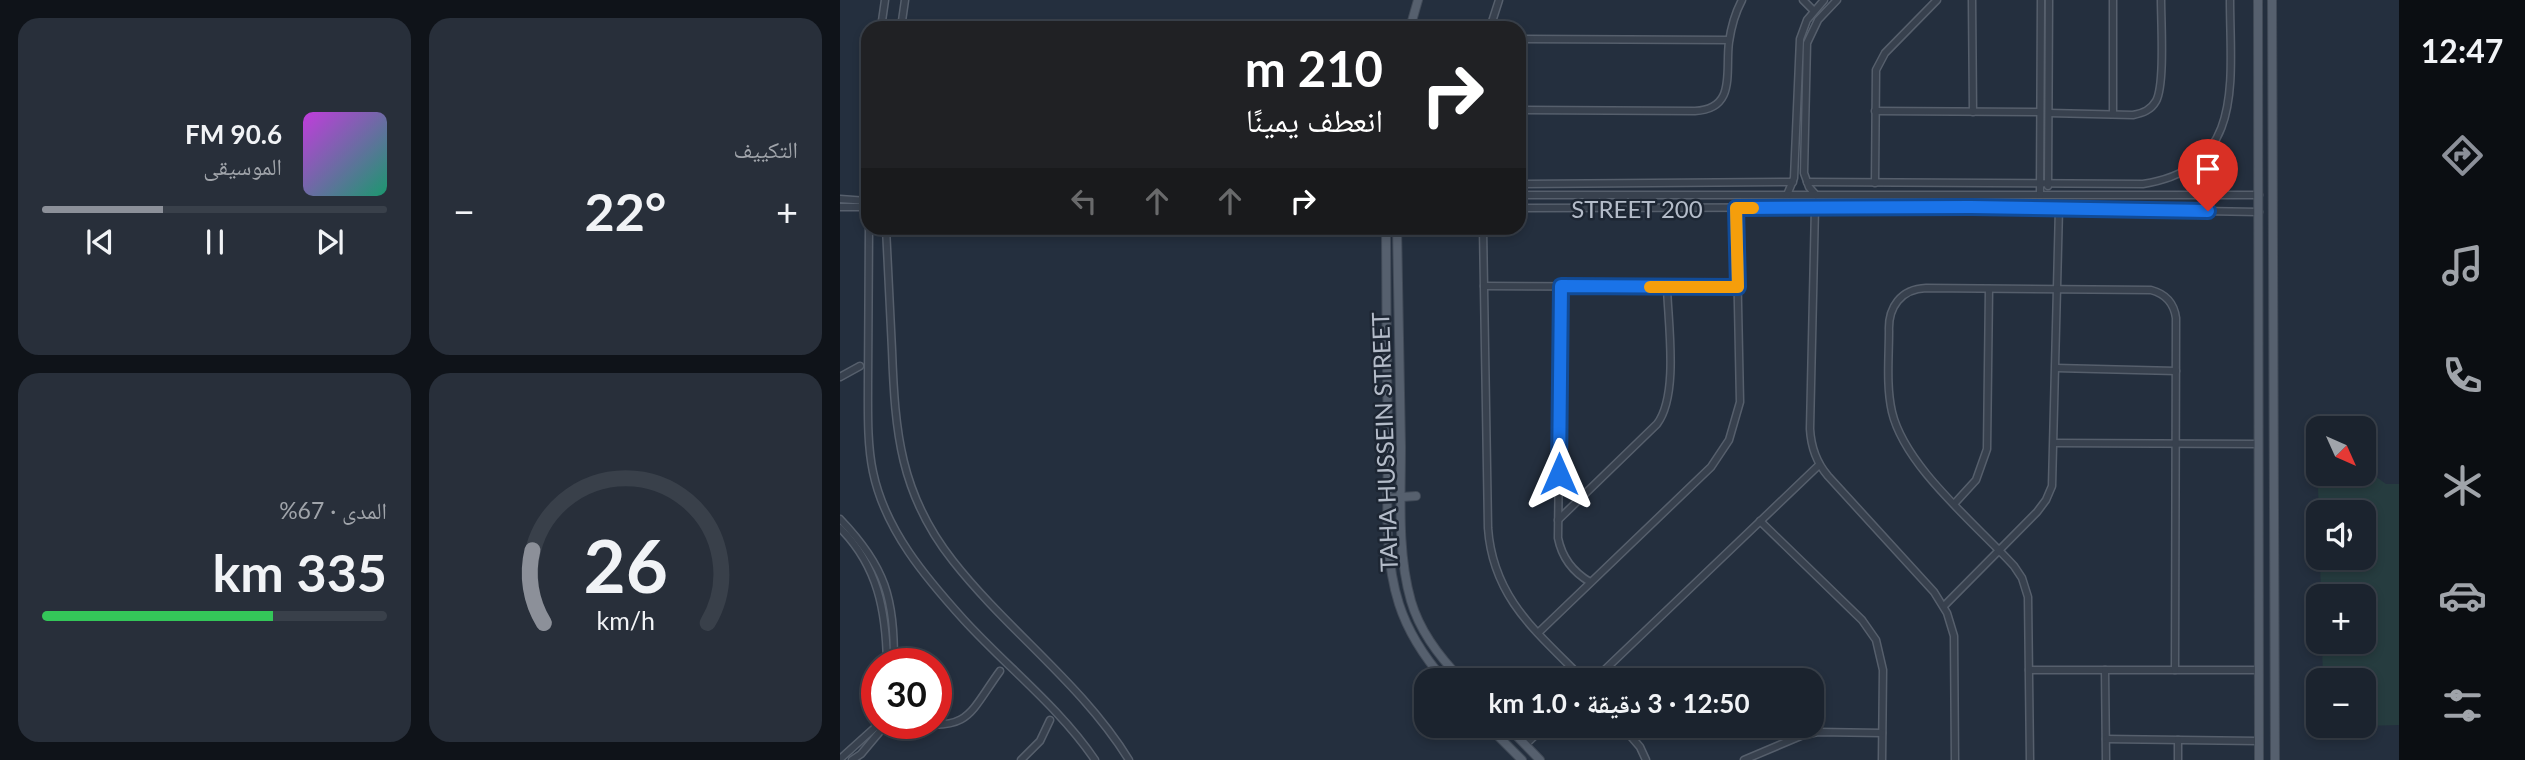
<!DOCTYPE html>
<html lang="ar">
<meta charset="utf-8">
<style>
:root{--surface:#1b232e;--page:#282f3a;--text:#f1f3f6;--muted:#a0a4aa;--line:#39404a;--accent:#8c9099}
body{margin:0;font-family:Lato,"Noto Naskh Arabic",sans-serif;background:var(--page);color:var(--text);direction:rtl;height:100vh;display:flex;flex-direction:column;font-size:26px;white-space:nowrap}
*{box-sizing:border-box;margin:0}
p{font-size:23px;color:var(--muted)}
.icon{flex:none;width:38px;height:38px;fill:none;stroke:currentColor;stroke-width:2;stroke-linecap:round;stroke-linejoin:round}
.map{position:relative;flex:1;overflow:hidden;direction:ltr}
.panel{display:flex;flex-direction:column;gap:18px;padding:18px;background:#0f1319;width:840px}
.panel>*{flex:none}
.guide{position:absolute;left:21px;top:21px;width:665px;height:214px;border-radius:21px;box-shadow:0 4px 10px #0003,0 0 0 2px var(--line);direction:rtl;background:#202124;color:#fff;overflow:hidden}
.needle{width:46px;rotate:135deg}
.fabs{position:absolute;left:1466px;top:416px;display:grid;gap:14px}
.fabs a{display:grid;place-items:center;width:70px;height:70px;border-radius:14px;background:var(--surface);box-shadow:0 4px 10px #0003,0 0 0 2px var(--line);font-size:35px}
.speed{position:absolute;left:21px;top:648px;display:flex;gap:14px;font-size:35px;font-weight:700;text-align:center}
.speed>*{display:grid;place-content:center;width:91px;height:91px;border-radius:50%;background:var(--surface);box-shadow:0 4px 10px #0003,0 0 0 2px var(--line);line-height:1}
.speed .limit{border:10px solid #d22;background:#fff;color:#111}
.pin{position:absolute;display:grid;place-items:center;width:60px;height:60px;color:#fff;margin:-72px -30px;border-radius:50% 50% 50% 0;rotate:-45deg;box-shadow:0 0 7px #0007}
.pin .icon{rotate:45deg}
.me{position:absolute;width:77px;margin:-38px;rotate:0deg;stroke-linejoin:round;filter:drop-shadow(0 0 5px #0008)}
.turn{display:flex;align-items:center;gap:24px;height:147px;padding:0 28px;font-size:32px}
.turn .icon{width:91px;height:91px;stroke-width:2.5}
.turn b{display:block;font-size:49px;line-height:60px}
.lanes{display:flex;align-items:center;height:66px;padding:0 28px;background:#0003;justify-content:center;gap:35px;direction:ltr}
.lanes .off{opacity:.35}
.big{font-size:52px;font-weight:700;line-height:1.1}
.panel .tile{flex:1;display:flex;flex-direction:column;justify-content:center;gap:10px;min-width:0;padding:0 24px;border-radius:21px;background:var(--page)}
.panel .dial{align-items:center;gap:0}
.dial svg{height:182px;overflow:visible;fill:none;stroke:var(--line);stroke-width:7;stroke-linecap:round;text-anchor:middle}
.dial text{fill:var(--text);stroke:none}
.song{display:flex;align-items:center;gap:21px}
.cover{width:84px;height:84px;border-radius:10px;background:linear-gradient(135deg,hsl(290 70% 55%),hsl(160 70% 35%))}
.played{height:7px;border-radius:4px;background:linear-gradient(90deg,var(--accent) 35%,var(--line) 35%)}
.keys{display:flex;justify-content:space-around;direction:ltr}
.heat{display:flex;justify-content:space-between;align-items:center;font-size:38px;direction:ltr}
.charge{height:10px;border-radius:5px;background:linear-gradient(90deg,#34c759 67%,var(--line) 0)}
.panel .tiles{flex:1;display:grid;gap:18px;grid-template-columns:repeat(2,1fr)}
.trip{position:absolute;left:574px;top:668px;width:410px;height:70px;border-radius:21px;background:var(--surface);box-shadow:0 4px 10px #0003,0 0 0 2px var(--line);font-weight:700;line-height:70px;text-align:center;direction:rtl}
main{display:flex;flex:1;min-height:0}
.menu{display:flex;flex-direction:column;width:126px;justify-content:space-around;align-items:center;background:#0b0e12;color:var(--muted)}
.menu .icon{width:49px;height:49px}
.menu .selected{color:var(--accent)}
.menu b{font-size:32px;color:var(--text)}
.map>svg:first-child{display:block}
.green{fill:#263c3f}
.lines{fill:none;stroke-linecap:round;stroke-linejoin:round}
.minor-casing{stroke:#565f6c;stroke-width:9}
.major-casing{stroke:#414a57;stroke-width:10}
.minor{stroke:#38414e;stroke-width:6}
.major{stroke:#56606e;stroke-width:8}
.route-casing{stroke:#114b97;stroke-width:18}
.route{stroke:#1a73e8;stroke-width:12}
.slow{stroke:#f59e0b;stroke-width:12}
.labels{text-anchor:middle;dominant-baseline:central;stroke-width:5;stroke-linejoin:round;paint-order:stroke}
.street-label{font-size:24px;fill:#b4bcc9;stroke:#1d2633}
</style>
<main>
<nav class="menu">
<b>12:47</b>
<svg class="icon selected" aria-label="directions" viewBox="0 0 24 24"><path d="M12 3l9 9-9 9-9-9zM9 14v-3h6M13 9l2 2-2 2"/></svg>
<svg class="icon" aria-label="music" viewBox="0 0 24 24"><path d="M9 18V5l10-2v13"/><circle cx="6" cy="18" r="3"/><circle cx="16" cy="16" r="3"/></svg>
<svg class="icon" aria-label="phone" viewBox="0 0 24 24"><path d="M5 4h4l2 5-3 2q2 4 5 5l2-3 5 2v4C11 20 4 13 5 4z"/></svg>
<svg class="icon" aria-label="climate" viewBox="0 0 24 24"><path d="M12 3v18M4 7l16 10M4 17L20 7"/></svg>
<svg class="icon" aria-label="car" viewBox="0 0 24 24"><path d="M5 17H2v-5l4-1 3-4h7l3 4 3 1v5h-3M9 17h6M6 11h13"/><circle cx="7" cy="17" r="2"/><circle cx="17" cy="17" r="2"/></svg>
<svg class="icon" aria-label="filters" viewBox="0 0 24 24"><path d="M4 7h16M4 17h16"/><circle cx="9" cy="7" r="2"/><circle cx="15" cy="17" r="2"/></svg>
</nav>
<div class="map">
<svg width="1559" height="760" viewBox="0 0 1559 760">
<rect width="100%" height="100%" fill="#242f3e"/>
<polygon class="green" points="1535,476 1546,484 1559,484 1559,725 1524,726 1524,681 1483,681 1482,642 1524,642 1524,597 1481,597 1480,558 1524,558 1524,513 1479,514 1478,487 1493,477"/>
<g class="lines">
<defs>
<g id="minor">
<polyline points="963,0 974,11"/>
<polyline points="1132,0 1133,112"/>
<polyline points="41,28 45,0"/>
<polyline points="61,28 65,0"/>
<polyline points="650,28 659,0"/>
<polyline points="679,39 889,40"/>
<path d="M679 110 855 111C897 109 885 71 889 42 891 28 895 13 902 0"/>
<polyline points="1035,111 1200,112"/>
<path d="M1209 113 1293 115C1303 113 1311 110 1316 101 1325 85 1321 21 1321 0"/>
<polyline points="1273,114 1273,0"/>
<path d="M967 182 1303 184C1406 168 1390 80 1390 0"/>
<polyline points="1035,183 1036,70 1045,53 1097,0"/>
<polyline points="679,184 953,182"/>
<polyline points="1208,186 1209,0"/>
<polyline points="679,195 1419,195"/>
<polyline points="947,195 954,178 960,39 967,20 984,0"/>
<polyline points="976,195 969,187 964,173 967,43 978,20 997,0"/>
<polyline points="1200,195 1201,0"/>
<polyline points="0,199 27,201"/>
<polyline points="0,207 26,207"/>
<path d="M975 207 970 429C971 447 976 462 988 476L1094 592 1107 613 1114 636 1115 760"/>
<polyline points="679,208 1131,207 1419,212"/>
<path d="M29 228C29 279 28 331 28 382 28 411 27 444 33 472 45 530 86 578 124 620 167 667 219 707 255 760"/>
<path d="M46 228C48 268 50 309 52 350 55 432 60 494 113 561 168 631 242 684 289 760"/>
<path d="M643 228 648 528C653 599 698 633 745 681"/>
<polyline points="644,286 898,287"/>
<path d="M721 286 718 538C722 558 733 572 750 582"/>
<polyline points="1216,368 1336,371"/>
<polyline points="0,377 20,366"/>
<polyline points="1215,443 1418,444"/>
<polyline points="1115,503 1136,480 1147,449 1149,289"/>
<path d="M0 519C46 567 54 598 54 663"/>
<path d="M718 520 817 424C839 395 828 323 827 287"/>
<polyline points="920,521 1022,620 1036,640 1043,670 1042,760"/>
<path d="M0 528C38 566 46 611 47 663"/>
<polyline points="1104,606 1197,512 1206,500 1212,486 1219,208"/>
<polyline points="698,633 871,467 889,440 900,402 896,208"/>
<polyline points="1189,670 1418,670"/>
<polyline points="1265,670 1266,760"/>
<polyline points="753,681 979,465"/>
<path d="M74 723C130 731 130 712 160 671"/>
<polyline points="782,726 800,747 806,760"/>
<polyline points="1266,739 1418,741"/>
<polyline points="685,745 705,726"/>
<polyline points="0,759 40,723"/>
<polyline points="12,760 21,754 47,723"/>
<polyline points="181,760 200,741 210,720"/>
<polyline points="904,760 963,735 978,732 1042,733"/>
<path d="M1190 760 1188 597 1182 578 1174 566C1136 524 1065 467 1052 412 1046 386 1049 357 1049 331 1048 307 1061 289 1086 288L1311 290C1326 294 1334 303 1336 318L1335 670"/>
<polyline points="1338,760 1338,740"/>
</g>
<g id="major">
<polyline points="1418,0 1419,760"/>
<polyline points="1432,0 1435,760"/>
<polyline points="570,28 578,0"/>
<path d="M546 228C546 300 547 373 548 445 548 497 543 554 559 604 568 632 585 658 605 681"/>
<path d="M557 228C559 301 560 374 561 447 561 497 557 552 571 601 580 632 600 658 623 681"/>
<polyline points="548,498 576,496"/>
<polyline points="648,726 682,760"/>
<polyline points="667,726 700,760"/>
</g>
</defs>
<use href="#minor" class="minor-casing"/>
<use href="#major" class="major-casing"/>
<use href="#minor" class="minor"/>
<use href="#major" class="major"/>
</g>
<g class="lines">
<defs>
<polyline id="route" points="719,474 721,286 898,287 896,208 1131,207 1368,211"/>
</defs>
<use href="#route" class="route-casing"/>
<use href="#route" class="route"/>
<polyline class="slow" points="810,287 898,287 896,208 913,208"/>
</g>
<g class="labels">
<g class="street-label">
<text x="797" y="208">STREET 200</text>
<text transform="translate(544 442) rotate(-92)">TAHA HUSSEIN STREET</text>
</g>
</g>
</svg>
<div class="fabs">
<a><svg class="needle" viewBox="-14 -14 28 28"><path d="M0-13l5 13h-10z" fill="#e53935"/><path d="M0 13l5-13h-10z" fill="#a0a4aa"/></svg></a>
<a><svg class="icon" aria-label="sound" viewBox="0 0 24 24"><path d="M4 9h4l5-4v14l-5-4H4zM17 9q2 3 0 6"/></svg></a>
<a>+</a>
<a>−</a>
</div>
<div class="speed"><div class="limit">30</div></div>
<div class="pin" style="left:1368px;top:211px;background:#d93025"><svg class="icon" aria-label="arrive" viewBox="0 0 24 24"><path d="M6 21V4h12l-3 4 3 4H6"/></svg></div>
<svg class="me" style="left:719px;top:474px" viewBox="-20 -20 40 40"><path d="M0-17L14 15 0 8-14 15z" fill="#1a73e8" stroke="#fff" stroke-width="4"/></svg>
<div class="trip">12:50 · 3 دقيقة · 1.0 km</div>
<div class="guide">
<div class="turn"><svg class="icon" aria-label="right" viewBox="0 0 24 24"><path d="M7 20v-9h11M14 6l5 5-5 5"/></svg><div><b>210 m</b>انعطف يمينًا</div></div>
<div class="lanes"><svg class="icon off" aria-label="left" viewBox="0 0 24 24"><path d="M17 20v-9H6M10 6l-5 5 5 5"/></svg><svg class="icon off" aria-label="ahead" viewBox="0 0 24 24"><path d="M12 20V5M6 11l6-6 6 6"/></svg><svg class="icon off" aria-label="ahead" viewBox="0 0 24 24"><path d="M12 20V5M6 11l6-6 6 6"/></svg><svg class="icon" aria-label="right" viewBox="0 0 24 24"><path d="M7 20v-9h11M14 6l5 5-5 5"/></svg></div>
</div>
</div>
<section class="panel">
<div class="tiles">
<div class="tile"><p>التكييف</p>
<div class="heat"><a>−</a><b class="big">22°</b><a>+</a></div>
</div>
<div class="tile">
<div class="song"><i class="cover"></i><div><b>90.6 FM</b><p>الموسيقى</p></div></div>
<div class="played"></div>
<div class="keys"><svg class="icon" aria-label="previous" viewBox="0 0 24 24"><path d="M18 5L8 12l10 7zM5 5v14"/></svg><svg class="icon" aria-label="pause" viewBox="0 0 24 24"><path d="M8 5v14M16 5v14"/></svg><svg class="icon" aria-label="next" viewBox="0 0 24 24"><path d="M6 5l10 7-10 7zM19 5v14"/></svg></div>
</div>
<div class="tile dial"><svg viewBox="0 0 100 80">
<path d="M14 69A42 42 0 1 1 86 69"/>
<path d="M14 69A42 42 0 0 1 9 37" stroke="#8c9099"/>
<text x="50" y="56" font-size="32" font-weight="700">26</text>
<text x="50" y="72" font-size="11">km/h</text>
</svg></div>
<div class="tile"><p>المدى · 67%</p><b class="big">335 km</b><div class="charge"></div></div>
</div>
</section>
</main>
